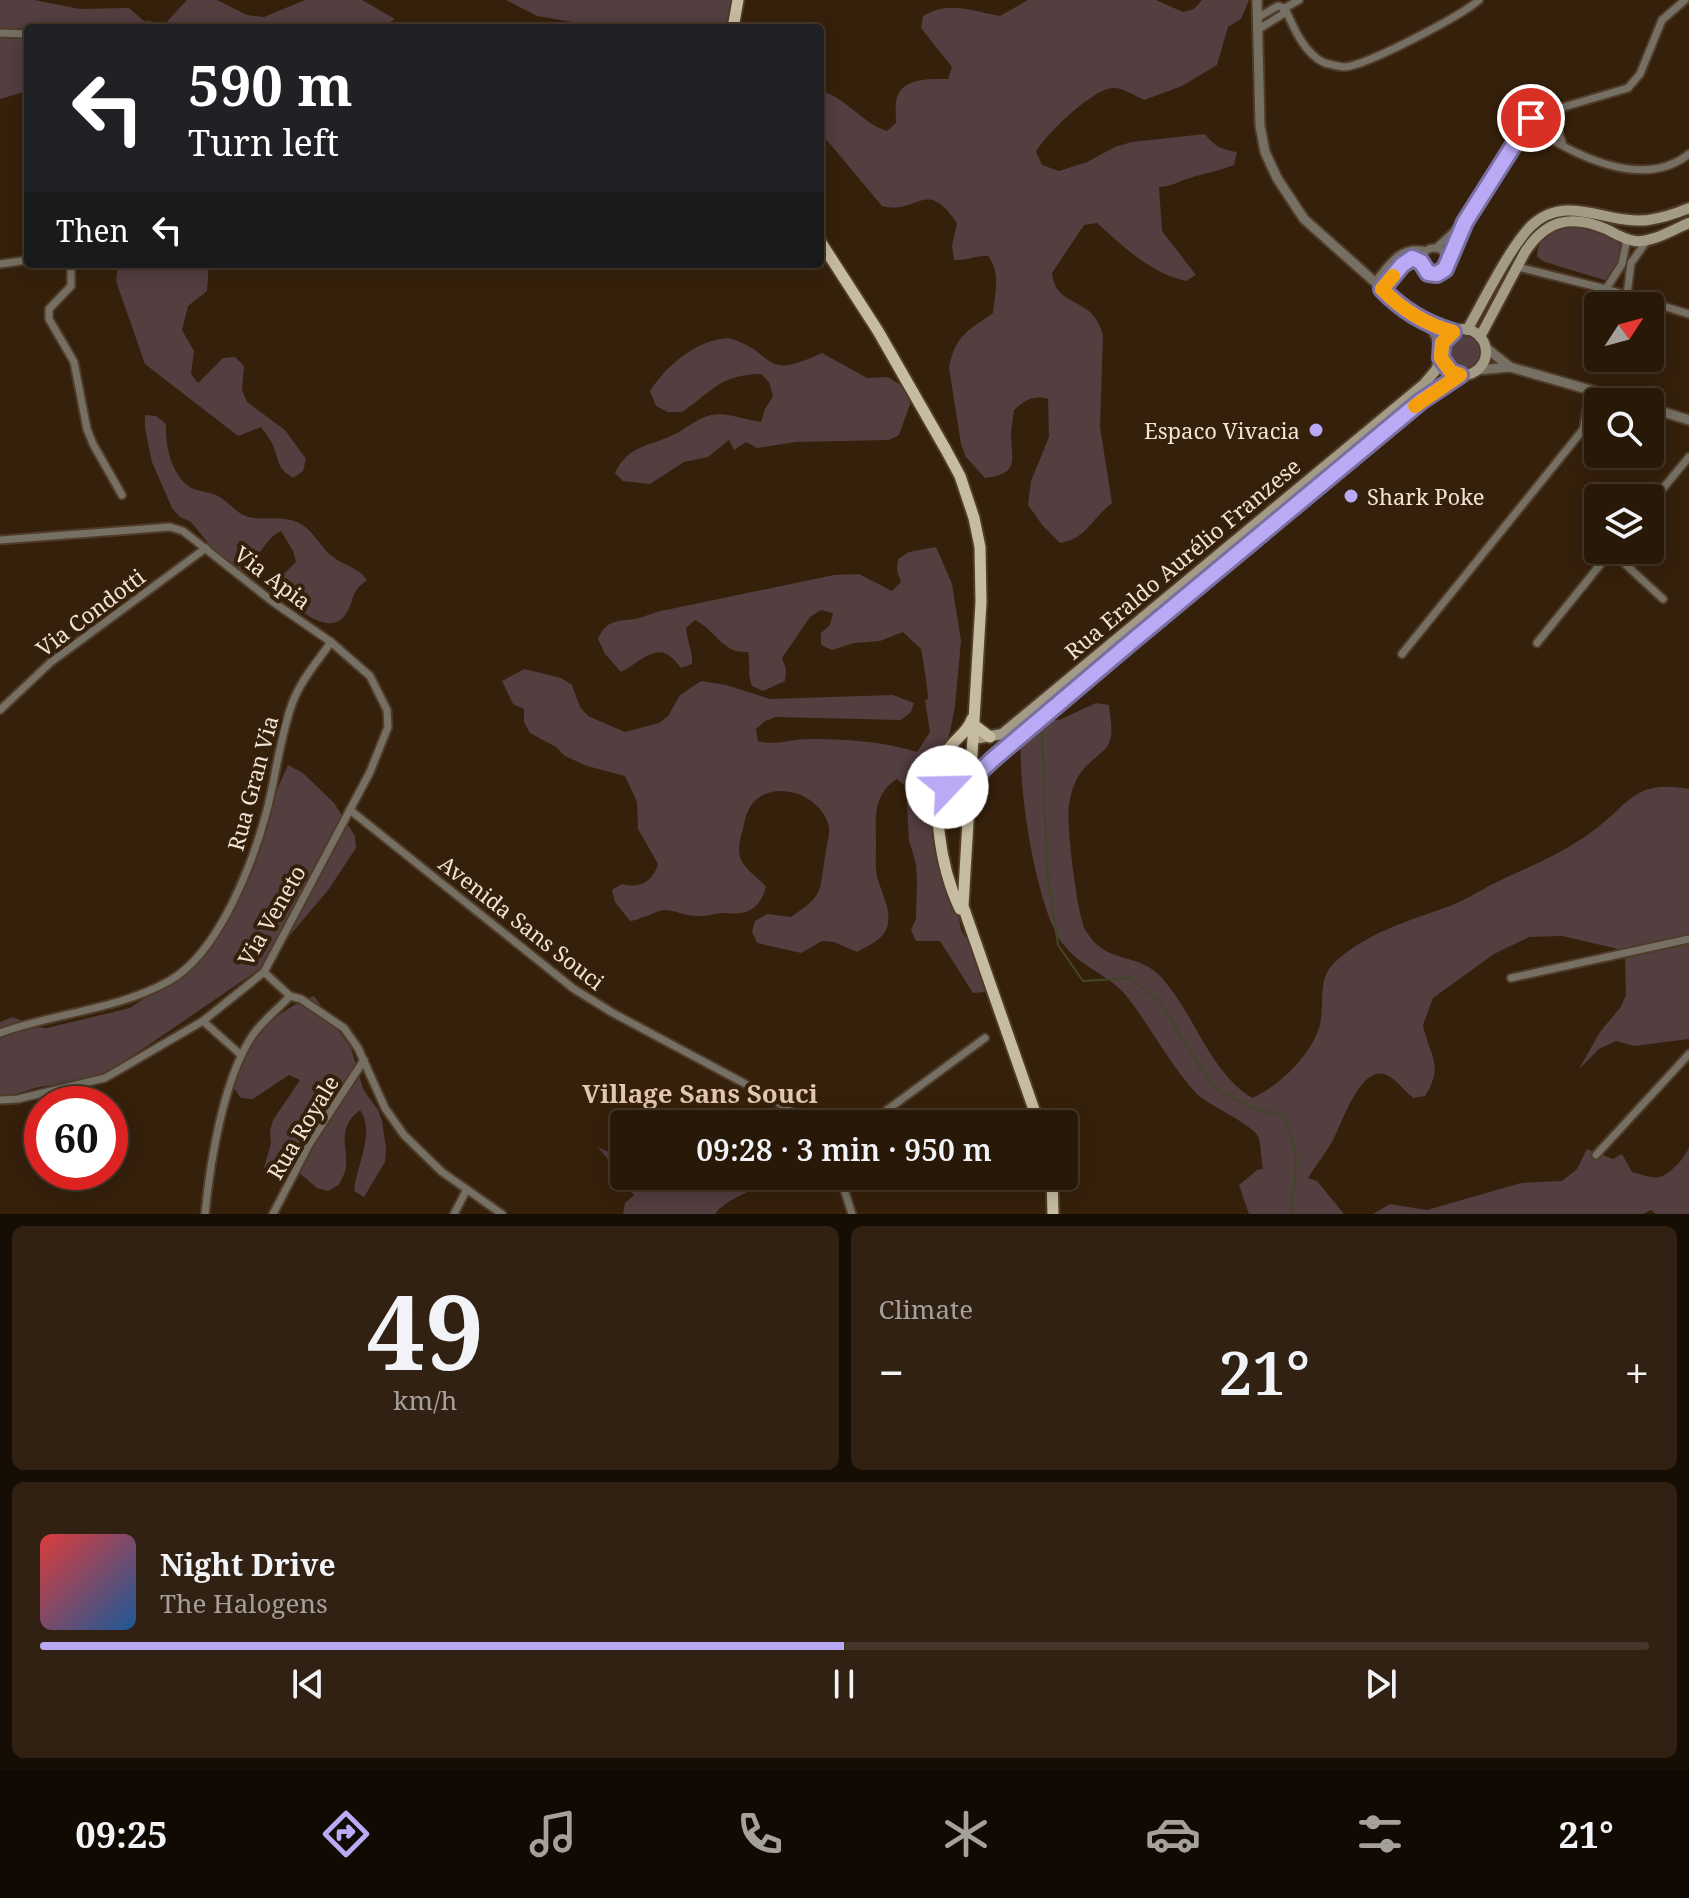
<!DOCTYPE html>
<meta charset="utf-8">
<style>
:root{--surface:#281808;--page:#302112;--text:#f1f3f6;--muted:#a5a09c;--line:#443729;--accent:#baaaf6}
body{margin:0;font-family:"Noto Serif",serif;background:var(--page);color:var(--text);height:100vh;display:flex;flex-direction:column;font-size:30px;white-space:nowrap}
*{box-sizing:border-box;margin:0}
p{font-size:26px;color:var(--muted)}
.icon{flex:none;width:44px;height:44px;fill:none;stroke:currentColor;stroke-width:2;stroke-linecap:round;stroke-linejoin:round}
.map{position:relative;height:1214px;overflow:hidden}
.details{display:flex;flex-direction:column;gap:12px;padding:12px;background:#160d04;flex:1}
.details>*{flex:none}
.banner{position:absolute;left:24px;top:24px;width:800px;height:244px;border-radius:8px;box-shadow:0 4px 20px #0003,0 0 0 2px var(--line);background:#202124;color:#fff;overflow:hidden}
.needle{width:52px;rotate:54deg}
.tools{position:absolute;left:1584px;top:292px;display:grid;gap:16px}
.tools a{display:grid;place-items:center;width:80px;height:80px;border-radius:8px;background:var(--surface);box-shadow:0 4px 20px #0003,0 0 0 2px var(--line);font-size:40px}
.speed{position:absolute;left:24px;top:1086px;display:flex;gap:16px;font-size:40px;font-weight:700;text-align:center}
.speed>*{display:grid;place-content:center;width:104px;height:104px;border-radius:50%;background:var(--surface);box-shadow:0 4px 20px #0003,0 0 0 2px var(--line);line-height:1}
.speed .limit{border:12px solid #d22;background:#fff;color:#111}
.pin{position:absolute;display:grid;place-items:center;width:68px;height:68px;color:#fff;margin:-34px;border:4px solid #fff;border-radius:50%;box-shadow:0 2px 8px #0007}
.me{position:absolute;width:88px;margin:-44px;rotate:66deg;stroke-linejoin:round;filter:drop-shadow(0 0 6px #0008)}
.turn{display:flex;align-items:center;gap:28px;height:168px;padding:0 32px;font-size:36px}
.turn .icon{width:104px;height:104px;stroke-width:2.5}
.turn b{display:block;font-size:56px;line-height:68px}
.then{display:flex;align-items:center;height:76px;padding:0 32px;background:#0003;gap:16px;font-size:30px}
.big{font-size:60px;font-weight:600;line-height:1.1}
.details .card{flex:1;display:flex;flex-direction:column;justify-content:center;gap:12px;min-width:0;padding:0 28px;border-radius:12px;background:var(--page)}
.details .dial{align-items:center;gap:0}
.dial b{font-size:104px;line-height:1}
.song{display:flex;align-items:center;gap:24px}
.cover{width:96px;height:96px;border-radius:12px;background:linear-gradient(135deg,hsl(0 70% 55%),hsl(210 70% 35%))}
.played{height:8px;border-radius:4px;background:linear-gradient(90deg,var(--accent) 50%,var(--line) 50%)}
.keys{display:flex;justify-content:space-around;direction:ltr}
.heat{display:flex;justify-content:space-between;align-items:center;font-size:44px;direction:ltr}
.details .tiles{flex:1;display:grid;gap:12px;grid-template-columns:1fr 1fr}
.card:last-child{grid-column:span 2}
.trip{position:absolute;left:610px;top:1110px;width:468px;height:80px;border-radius:8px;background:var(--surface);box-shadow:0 4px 20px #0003,0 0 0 2px var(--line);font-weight:600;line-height:80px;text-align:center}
.dock{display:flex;height:128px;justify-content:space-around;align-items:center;background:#100a03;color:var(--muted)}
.dock .icon{width:56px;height:56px}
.dock .current{color:var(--accent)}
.dock b{font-size:36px;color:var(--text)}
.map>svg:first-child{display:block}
.green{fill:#533e40}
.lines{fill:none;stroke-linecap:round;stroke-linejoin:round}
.stream{stroke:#424628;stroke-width:2}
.minor-casing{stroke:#4f3b28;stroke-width:11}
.tertiary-casing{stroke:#4f3b28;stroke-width:13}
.secondary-casing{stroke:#4f3b28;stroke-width:14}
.primary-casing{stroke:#4f3b28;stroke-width:15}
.minor{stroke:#757063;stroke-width:7}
.tertiary{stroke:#757063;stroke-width:9}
.secondary{stroke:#a39b86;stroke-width:10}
.primary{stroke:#c6bca1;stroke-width:11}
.route-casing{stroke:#796ea0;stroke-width:20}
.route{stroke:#baaaf6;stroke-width:14}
.slow{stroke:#f59e0b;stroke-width:14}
.poi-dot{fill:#baaaf6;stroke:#35200b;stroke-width:3}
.labels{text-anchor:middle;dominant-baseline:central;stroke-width:8;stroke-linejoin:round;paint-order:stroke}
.poi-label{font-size:22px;fill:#f2e3d7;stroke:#35200b;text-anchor:end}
.street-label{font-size:22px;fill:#f2e3d7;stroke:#35200b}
.quarter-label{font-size:26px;font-weight:bold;fill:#e2c6ae;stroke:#35200b}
</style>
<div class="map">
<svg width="1689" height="1214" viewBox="0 0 1689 1214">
<rect width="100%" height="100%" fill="#35200b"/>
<g class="green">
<polygon points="0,0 34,0 80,9 129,8 152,28 28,28 28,91 0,99"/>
<polygon points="187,0 217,0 247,15 264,17 305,0 362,0 395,19 381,28 161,28"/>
<polygon points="506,0 742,0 736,28 607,28 537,16"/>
<path d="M1028 0H1156L1183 12 1194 9 1202 0H1249L1241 19 1228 27 1217 65 1182 86 1144 100C1136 96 1123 88 1114 88 1094 87 1044 136 1036 152L1042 165 1059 171 1087 162 1115 147 1132 142 1205 134C1214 146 1222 150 1237 152L1234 165C1219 171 1205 173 1190 178 1177 182 1173 186 1159 187L1162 231 1196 275 1186 281C1150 273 1124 247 1097 223L1084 225 1052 273C1057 311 1094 294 1103 336L1100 427 1112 503C1093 517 1085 540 1060 543L1043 526 1028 505 1031 481 1049 437 1048 399C1034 395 1025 400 1014 410 1013 419 1011 428 1011 436 1012 463 1019 473 985 478L966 457 961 444 949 368C955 335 968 331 993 313 995 292 1001 273 988 256 975 255 967 261 954 260L952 246 957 223C924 176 919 216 882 206L820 132V91C845 96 860 122 887 131L896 123C896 116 895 108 896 102 899 77 930 79 948 79L952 67 921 28 923 16C950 0 971 11 1000 16Z"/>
<path d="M1579 225C1597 230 1615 231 1622 249L1614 276 1604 280 1545 262 1537 257C1537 234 1560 227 1579 225Z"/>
<path d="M118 264H209L207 291 188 306 182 330 194 351 191 374 198 383 223 358 235 357 244 366 242 390 247 402 285 430 306 459 303 471 293 478C280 470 279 464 275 451 273 442 266 434 261 427L238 436 145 364 116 281Z"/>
<circle cx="1464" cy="353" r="17"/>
<path d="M729 338C779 353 759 382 822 353L867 378 888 377 899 384 912 399 899 435 889 440 796 442 757 448 746 442 734 450 729 440 708 457 684 462 650 484 623 481 615 473C628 444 653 446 677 433 688 427 698 418 711 415 727 412 745 420 761 422L765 409 773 396 769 382 761 374C719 375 713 391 682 412H668L656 406 650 391C668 364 696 340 729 338Z"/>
<path d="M145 415 156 416 166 424C165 446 172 479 194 489 202 492 211 492 218 496 229 502 236 513 248 517 264 521 279 515 297 522 313 529 319 546 332 556 344 566 357 566 367 580 364 583 360 585 358 588 352 595 352 604 347 612 331 641 294 606 279 592L276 581 296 562 293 551 281 531C264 539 258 561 241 573L230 570 191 522 180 517 172 508 152 462 145 428Z"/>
<path d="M936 547 952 584 961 641 955 706 950 732 940 757 939 800 961 930 971 946 985 992 973 993 940 941H916L911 930 916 919 917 881 916 864 909 840 906 787 897 779C872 795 876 819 876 845 876 856 875 865 877 876 881 893 894 912 886 930 881 941 867 946 857 952L834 942 822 941 801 953 757 943 752 932 755 921 767 914 791 917C823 895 819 895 825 857 826 849 830 835 829 827 822 792 765 775 748 811 745 817 744 824 743 829 740 839 737 850 741 860 746 870 759 878 766 887 759 912 745 915 723 913 715 913 706 917 697 916 686 916 676 911 666 910 656 910 642 920 630 921L615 902 612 890 622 884C639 889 653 882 658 864L638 829 637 802 625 776 587 766 565 756 556 747 530 733 524 722V709L513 704 502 681 524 669 561 678 572 685 580 707 588 716 625 732 659 723 668 716 680 695 701 681 726 685 770 699 893 695 914 703 911 712 901 720 776 717 765 721 756 729 758 741C775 746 791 739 809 739 846 739 881 741 917 752L930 732 925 700 928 699C927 682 924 666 921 649L903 632 880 641 854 643 832 650 821 645V633L830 625 833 613 821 610 810 617 782 658 786 669 785 681 763 691 752 686C747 674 751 665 748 652 722 654 716 630 695 620L686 628C687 641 693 651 692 664L681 668C659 637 646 659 621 672L605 654 598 639C606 620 617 621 635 619 644 617 652 613 661 611L834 575 859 574 892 591 901 582 897 571 898 559 909 552Z"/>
<path d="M1096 703 1109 705C1110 718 1115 735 1107 747 1104 751 1098 755 1094 759 1078 772 1072 785 1069 805 1066 824 1077 915 1086 931 1107 966 1137 951 1161 977 1195 1014 1208 1070 1252 1098 1280 1086 1317 1050 1321 1019 1324 998 1318 978 1335 962 1365 934 1407 921 1444 908 1461 903 1477 892 1493 884 1526 868 1560 855 1590 833 1631 804 1632 779 1689 789V1039L1634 1046 1616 1041 1599 1049 1579 1069 1600 1032 1620 1008 1626 995 1625 959 1618 949 1562 936 1529 937 1494 954 1433 998 1423 1025C1429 1056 1445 1064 1425 1096L1413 1098C1403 1090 1396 1078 1384 1074 1360 1067 1342 1123 1333 1140 1326 1153 1316 1165 1308 1178L1317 1181 1344 1214H1249L1239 1185 1257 1170 1263 1169C1261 1159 1261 1148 1259 1139 1256 1125 1210 1107 1196 1093 1170 1065 1152 1029 1128 998 1111 975 1081 968 1063 944 1036 910 1015 774 1022 731L1046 720H1059Z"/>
<path d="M288 765 303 773 334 803 355 836 356 848 329 889 264 966 93 1083C78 1091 70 1085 55 1085 37 1086 14 1093 0 1103V1022L13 1017 35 1027 47 1028 130 1008 192 966 213 934Z"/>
<path d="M314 996 351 1048 363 1089 378 1110 382 1121 386 1148 385 1162 364 1197 354 1191C356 1165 376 1133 360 1110 337 1128 347 1143 346 1166 346 1172 341 1180 339 1185L328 1191 317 1188 290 1165 278 1169 264 1168 271 1143 270 1131 273 1120 300 1080 289 1075 253 1099 241 1098 233 1087C235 1079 235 1069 238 1062 252 1031 283 1008 314 996Z"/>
<path d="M598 1147 624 1159V1176H672L678 1179 682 1176H710L714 1184 731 1183 744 1176H777C760 1189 727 1197 715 1214H623L625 1203 634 1195 626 1186 615 1181 609 1161Z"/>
<path d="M1689 1147V1214H1656L1651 1210 1643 1214H1373L1390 1204 1427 1210 1521 1183 1562 1181 1577 1169 1587 1149 1613 1159 1622 1154 1632 1172C1640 1174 1652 1179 1660 1177 1670 1174 1686 1157 1689 1147Z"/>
</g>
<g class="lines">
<path class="stream" d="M1042 730 1047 871 1058 945 1083 981 1130 978 1161 1003 1198 1065 1219 1091 1253 1108 1283 1116C1302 1153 1296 1169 1291 1208L1293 1214"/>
<defs>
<g id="minor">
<path d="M1285 8C1293 27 1305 55 1325 63 1330 64 1339 67 1344 67 1366 66 1461 16 1479 0"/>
<polyline points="1257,18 1278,6 1285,8"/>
<polyline points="137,28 149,26"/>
<polyline points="1257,30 1283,14 1285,8 1299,0"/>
<polyline points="0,33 28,34"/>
<polyline points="1559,110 1554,121 1562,142"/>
<path d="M1526 123C1569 153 1641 192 1689 154"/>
<circle cx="1434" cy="261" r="13"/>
<polyline points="1436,248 1463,223"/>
<polyline points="0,264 28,260"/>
<polyline points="71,264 71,286 49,309 49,319 74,362 87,429 93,444 122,495"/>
<polyline points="1447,265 1465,222 1526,123 1550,111 1628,88 1640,74 1662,20 1685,0"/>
<polyline points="1518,267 1606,289 1689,314"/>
<path d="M1375 282C1389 265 1400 244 1426 251"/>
<polyline points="1382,289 1402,265 1412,258 1421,262"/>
<polyline points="1606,289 1622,264 1627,239"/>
<polyline points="1627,295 1631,263 1648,239"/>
<polyline points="1584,426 1590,389"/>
<polyline points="1650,504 1689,457"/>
<polyline points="0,540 170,527 183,531 273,602 331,642 370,676 387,710 388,727 370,772 264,972 203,1021 105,1078 18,1099 0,1100"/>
<polyline points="1611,551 1663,599"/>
<polyline points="1537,643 1612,550"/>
<polyline points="1402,654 1598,411"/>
<polyline points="0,710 51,662 206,548"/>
<polyline points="350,810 574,989 613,1013 764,1094 787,1108 803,1124"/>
<polyline points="264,972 290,996 301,999 344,1028 358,1048 385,1108 404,1135 442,1172 502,1214"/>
<polyline points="1511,978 1689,939"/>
<polyline points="203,1021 241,1055"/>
<path d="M0 1033C54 1013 117 1010 169 981 219 953 253 863 267 810 276 775 280 737 292 704 300 681 318 661 331 642"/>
<polyline points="868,1124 985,1038"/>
<polyline points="1596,1155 1689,1054"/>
<polyline points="840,1176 852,1214"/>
<path d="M205 1214C210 1162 224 1074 255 1032 265 1019 279 1008 290 996"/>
<polyline points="273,1214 310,1143 364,1060"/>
<polyline points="454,1214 466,1191"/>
</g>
<g id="tertiary">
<polyline points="1257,0 1260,126 1265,152 1277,178 1304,219 1413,316 1431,326 1453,332"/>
<polyline points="1431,326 1441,348"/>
<polyline points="1485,347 1510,367"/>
<polyline points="1478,370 1510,367 1632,402"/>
<polyline points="1650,408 1689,420"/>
</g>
<g id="secondary">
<circle cx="1463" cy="352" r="23"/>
<path d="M1467 330C1483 302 1510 247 1531 226 1567 192 1606 225 1648 220 1661 218 1677 213 1689 208"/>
<path d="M1480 337 1525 252C1546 220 1571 214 1606 229 1615 234 1625 240 1635 241 1652 243 1674 229 1689 223"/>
<polyline points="974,739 1002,734 1424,384 1436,370 1441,358"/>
<polyline points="970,783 992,760 1130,643 1421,401 1460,375"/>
</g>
<g id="primary">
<polyline points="733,28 738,0"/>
<polyline points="820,241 878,331 946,450 960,476 974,518 980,547 981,602 963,906 1039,1124"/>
<polyline points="974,725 990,737"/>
<polyline points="940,779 947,787 955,791 963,788 969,781"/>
<path d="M960 909C940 867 929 798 946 754 951 740 967 735 972 719"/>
<polyline points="1052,1176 1053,1214"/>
</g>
</defs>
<use href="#minor" class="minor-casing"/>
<use href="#tertiary" class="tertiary-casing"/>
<use href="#secondary" class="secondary-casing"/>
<use href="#primary" class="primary-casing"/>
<use href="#minor" class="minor"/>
<use href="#tertiary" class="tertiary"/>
<use href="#secondary" class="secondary"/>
<use href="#primary" class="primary"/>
</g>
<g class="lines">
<defs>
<path id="route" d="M947 787 955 791 963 788 992 760 1130 643 1421 401 1460 375 1451 372 1441 358 1442 343 1453 332C1425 324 1403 311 1382 289L1402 265 1412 258 1421 262 1428 273 1437 274 1445 269 1465 222 1515 143 1518 133 1531 118"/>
</defs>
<use href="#route" class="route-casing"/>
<use href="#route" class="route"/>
<path class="slow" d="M1393 276 1382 289C1403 311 1425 324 1453 332L1442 343 1441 358 1451 372 1460 375 1415 406"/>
</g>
<g class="poi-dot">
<circle cx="1316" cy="430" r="8"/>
<circle cx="1351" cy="496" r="8"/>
</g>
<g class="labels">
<g class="poi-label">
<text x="1300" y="430">Espaco Vivacia</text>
<text x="1367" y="496" text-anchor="start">Shark Poke</text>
</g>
<g class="street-label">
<text transform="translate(1182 558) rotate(-40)">Rua Eraldo Aurélio Franzese</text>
<text transform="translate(273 577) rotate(37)">Via Apia</text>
<text transform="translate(90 612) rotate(-37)">Via Condotti</text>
<text transform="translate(252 783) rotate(-75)">Rua Gran Via</text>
<text transform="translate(271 915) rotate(-60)">Via Veneto</text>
<text transform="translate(522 922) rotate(38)">Avenida Sans Souci</text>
<text transform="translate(302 1127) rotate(-59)">Rua Royale</text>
</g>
<g class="quarter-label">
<text x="700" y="1093">Village Sans Souci</text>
</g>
</g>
</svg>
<div class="tools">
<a><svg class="needle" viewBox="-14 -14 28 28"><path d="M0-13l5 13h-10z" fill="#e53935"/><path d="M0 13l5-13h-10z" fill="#a5a09c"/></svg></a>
<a><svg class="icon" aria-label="search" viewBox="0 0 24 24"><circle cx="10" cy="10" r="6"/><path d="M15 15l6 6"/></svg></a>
<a><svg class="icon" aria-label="layers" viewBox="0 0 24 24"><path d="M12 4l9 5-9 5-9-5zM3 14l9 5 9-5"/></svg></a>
</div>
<div class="speed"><div class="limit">60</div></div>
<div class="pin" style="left:1531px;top:118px;background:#d93025"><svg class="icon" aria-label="arrive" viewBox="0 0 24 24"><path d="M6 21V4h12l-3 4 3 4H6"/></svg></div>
<svg class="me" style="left:947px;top:787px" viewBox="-20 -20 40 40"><circle r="19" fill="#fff"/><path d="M0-13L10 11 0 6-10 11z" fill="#baaaf6"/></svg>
<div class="trip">09:28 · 3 min · 950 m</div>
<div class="banner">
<div class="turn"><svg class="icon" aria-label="left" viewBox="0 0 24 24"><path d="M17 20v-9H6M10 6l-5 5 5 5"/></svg><div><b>590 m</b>Turn left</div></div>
<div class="then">Then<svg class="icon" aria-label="left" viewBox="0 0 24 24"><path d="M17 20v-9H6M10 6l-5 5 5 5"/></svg></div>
</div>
</div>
<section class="details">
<div class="tiles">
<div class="card dial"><b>49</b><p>km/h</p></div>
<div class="card"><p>Climate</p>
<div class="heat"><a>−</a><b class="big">21°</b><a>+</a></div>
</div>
<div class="card">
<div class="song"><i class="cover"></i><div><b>Night Drive</b><p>The Halogens</p></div></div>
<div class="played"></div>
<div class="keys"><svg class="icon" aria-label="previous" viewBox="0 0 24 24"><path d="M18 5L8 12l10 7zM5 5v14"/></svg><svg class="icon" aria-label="pause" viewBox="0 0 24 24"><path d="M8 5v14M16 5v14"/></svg><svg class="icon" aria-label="next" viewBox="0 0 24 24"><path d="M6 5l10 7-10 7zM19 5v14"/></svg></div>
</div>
</div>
</section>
<nav class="dock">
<b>09:25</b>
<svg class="icon current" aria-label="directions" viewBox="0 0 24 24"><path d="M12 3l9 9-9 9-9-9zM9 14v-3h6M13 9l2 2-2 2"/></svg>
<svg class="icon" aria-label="music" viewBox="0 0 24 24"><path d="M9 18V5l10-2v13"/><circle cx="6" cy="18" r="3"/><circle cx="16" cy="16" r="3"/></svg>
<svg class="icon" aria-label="phone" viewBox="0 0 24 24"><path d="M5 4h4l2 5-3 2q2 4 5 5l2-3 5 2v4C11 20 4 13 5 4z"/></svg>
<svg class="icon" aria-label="climate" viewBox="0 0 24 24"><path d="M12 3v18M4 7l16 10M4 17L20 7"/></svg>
<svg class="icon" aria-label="car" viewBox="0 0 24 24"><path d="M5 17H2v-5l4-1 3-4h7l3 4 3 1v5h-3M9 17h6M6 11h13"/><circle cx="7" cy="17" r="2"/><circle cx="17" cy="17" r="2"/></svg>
<svg class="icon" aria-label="filters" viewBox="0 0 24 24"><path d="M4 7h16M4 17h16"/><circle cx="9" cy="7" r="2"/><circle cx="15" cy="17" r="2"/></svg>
<b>21°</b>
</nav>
